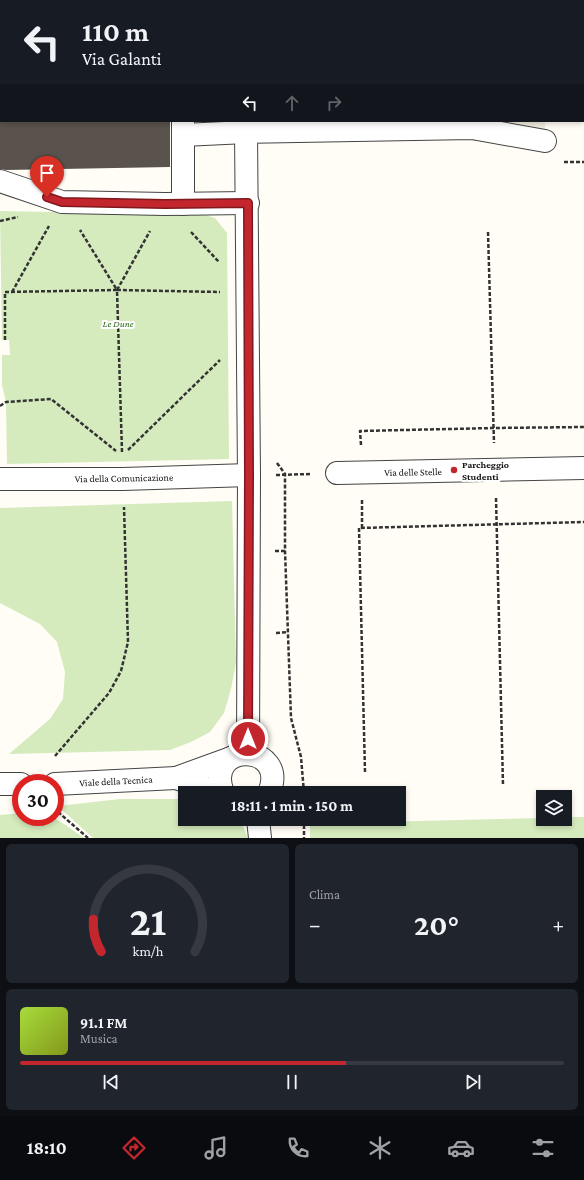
<!DOCTYPE html>
<html lang="it">
<meta charset="utf-8">
<style>
:root{--surface:#171b24;--page:#20242c;--text:#f1f3f6;--muted:#9ea1a6;--line:#363941;--accent:#c4262e}
body{margin:0;font-family:"Crimson Pro",serif;background:var(--page);color:var(--text);height:100vh;display:flex;flex-direction:column;font-size:15px;white-space:nowrap}
*{box-sizing:border-box;margin:0}
p{font-size:13px;color:var(--muted)}
.icon{flex:none;width:22px;height:22px;fill:none;stroke:currentColor;stroke-width:2;stroke-linecap:round;stroke-linejoin:round}
.map{position:relative;height:838px;overflow:hidden}
.drawer{display:flex;flex-direction:column;gap:6px;padding:6px;background:#0d0f14;flex:1}
.drawer>*{flex:none}
.hud{position:absolute;left:0px;top:0px;width:584px;height:122px;box-shadow:0 2px 6px #0003;background:#171b24;color:var(--text);overflow:hidden}
.tools{position:absolute;left:536px;top:790px;display:grid;gap:8px}
.tools a{display:grid;place-items:center;width:36px;height:36px;border-radius:0px;background:var(--surface);box-shadow:0 2px 6px #0003;font-size:20px}
.speed{position:absolute;left:12px;top:774px;display:flex;gap:8px;font-size:20px;font-weight:700;text-align:center}
.speed>*{display:grid;place-content:center;width:52px;height:52px;border-radius:50%;background:var(--surface);box-shadow:0 2px 6px #0003;line-height:1}
.speed .limit{border:6px solid #d22;background:#fff;color:#111}
.pin{position:absolute;display:grid;place-items:center;width:34px;height:34px;color:#fff;margin:-41px -17px;border-radius:50% 50% 50% 0;rotate:-45deg;box-shadow:0 0 4px #0007}
.pin .icon{rotate:45deg}
.me{position:absolute;width:44px;margin:-22px;rotate:0deg;stroke-linejoin:round;filter:drop-shadow(0 0 3px #0008)}
.turn{display:flex;align-items:center;gap:14px;height:84px;padding:0 16px;font-size:18px}
.turn .icon{width:52px;height:52px;stroke-width:2.5}
.turn b{display:block;font-size:28px;line-height:34px}
.lanes{display:flex;align-items:center;height:38px;padding:0 16px;background:#0003;justify-content:center;gap:20px;direction:ltr}
.lanes .off{opacity:.35}
.big{font-size:30px;font-weight:700;line-height:1.1}
.drawer .tile{flex:1;display:flex;flex-direction:column;justify-content:center;gap:6px;min-width:0;padding:0 14px;border-radius:6px;background:var(--page)}
.drawer .dial{align-items:center;gap:0}
.dial svg{height:104px;overflow:visible;fill:none;stroke:var(--line);stroke-width:7;stroke-linecap:round;text-anchor:middle}
.dial text{fill:var(--text);stroke:none}
.song{display:flex;align-items:center;gap:12px}
.cover{width:48px;height:48px;border-radius:6px;background:linear-gradient(135deg,hsl(80 70% 55%),hsl(70 70% 35%))}
.played{height:4px;border-radius:2px;background:linear-gradient(90deg,var(--accent) 60%,var(--line) 60%)}
.keys{display:flex;justify-content:space-around;direction:ltr}
.heat{display:flex;justify-content:space-between;align-items:center;font-size:22px;direction:ltr}
.drawer .tiles{flex:1;display:grid;gap:6px;grid-template-columns:1fr 1fr}
.tile:last-child{grid-column:span 2}
.trip{position:absolute;left:178px;top:786px;width:228px;height:40px;border-radius:0px;background:var(--surface);box-shadow:0 2px 6px #0003;font-weight:700;line-height:40px;text-align:center}
.menu{display:flex;height:64px;justify-content:space-around;align-items:center;background:#090b0e;color:var(--muted)}
.menu .icon{width:28px;height:28px}
.menu .on{color:var(--accent)}
.menu b{font-size:18px;color:var(--text)}
.map>svg:first-child{display:block}
.green{fill:#d5ebbd}
.plaza{fill:#f1ede2}
.building{fill:#5a524d}
.lines{fill:none;stroke-linecap:round;stroke-linejoin:round}
.minor-casing{stroke:#444;stroke-width:24}
.path{stroke:#333;stroke-width:2.5;stroke-dasharray:4 2;stroke-linecap:butt}
.minor{stroke:#fff;stroke-width:22}
.route-casing{stroke:#7f191e;stroke-width:10}
.route{stroke:#c4262e;stroke-width:7}
.poi-dot{fill:#c4262e;stroke:#fff;stroke-width:1.5}
.labels{text-anchor:middle;dominant-baseline:central;stroke-width:4;stroke-linejoin:round;paint-order:stroke}
.park-label{font-size:10px;font-style:italic;fill:#2f6b1f;stroke:#fff}
.poi-label{font-size:10px;font-weight:bold;fill:#111;stroke:#fff;text-anchor:start}
.street-label{font-size:10px;fill:#111;stroke:#fff}
</style>
<div class="map">
<svg width="584" height="838" viewBox="0 0 584 838">
<rect width="100%" height="100%" fill="#fffdf5"/>
<g class="green">
<polygon points="0,211 205,215 215,218 227,233 229,459 7,464 6,402 2,385 2,355 10,355 9,340 2,340"/>
<polygon points="232,501 236,663 231,689 224,713 210,732 191,742 170,750 9,754 50,719 63,699 65,672 57,642 40,624 0,603 0,508"/>
<polygon points="120,799 185,799 185,819 236,819 242,824 248,838 93,838 58,806"/>
<polygon points="21,813 21,817 52,817 64,824 84,838 0,838 0,815"/>
<polygon points="565,817 584,817 584,838 310,838 310,819 335,819 335,823 543,818 543,819 565,819"/>
</g>
<rect class="plaza" x="472" y="121" width="73" height="20"/>
<polygon class="building" points="0,121 170,121 170,167 6,170 0,169"/>
<g class="lines">
<defs>
<g id="minor">
<polyline points="183,135 246,132"/>
<polyline points="0,181 62,202 165,204 248,203"/>
<polyline points="183,204 183,121"/>
<polyline points="337,473 584,468"/>
<polyline points="0,479 123,479 249,475"/>
<polyline points="248,754 249,475 246,132 472,128 545,141"/>
<polyline points="0,784 21,784"/>
<polyline points="55,784 176,778"/>
<polyline points="218,793 176,778 231,758"/>
<path d="M223 793C203 741 290 742 269 793"/>
<polyline points="258,819 260,838"/>
</g>
</defs>
<use href="#minor" class="minor-casing"/>
<g class="path">
<polyline points="583,41 584,41"/>
<polyline points="564,162 584,162"/>
<polyline points="0,221 18,217"/>
<polyline points="191,232 219,262"/>
<polyline points="488,232 494,443"/>
<polyline points="117,290 150,231"/>
<polyline points="12,292 49,226"/>
<polyline points="5,340 5,292 117,290 80,230"/>
<polyline points="0,406 6,402 51,399 116,451"/>
<polyline points="361,445 360,431 494,428 584,427"/>
<polyline points="128,450 220,360"/>
<polyline points="122,452 117,290 220,292"/>
<polyline points="277,463 285,474 285,551 291,718 301,757 304,793"/>
<polyline points="276,475 311,474"/>
<polyline points="496,498 503,785"/>
<polyline points="362,500 362,528"/>
<polyline points="275,551 285,551"/>
<polyline points="276,633 288,632"/>
<polyline points="55,756 109,693 121,671 128,642 124,507"/>
<polyline points="365,772 359,528 584,522"/>
<polyline points="58,812 88,838"/>
<polyline points="304,819 304,838"/>
</g>
<use href="#minor" class="minor"/>
</g>
<g class="lines">
<defs>
<polyline id="route" points="47,197 62,202 165,204 248,203 249,475 248,739"/>
</defs>
<use href="#route" class="route-casing"/>
<use href="#route" class="route"/>
</g>
<circle class="poi-dot" cx="454" cy="470" r="4"/>
<g class="labels">
<g class="park-label">
<text x="118" y="323">Le Dune</text>
</g>
<g class="poi-label">
<text x="462" y="464">Parcheggio<tspan x="462" dy="12">Studenti</tspan></text>
</g>
<g class="street-label">
<text transform="translate(413 472) rotate(-1)">Via delle Stelle</text>
<text transform="translate(124 478) rotate(-1)">Via della Comunicazione</text>
<text transform="translate(116 781) rotate(-3)">Viale della Tecnica</text>
</g>
</g>
</svg>
<div class="tools">
<a><svg class="icon" aria-label="layers" viewBox="0 0 24 24"><path d="M12 4l9 5-9 5-9-5zM3 14l9 5 9-5"/></svg></a>
</div>
<div class="speed"><div class="limit">30</div></div>
<div class="pin" style="left:47px;top:197px;background:#d93025"><svg class="icon" aria-label="arrive" viewBox="0 0 24 24"><path d="M6 21V4h12l-3 4 3 4H6"/></svg></div>
<svg class="me" style="left:248px;top:739px" viewBox="-20 -20 40 40"><circle r="17" fill="#c4262e" stroke="#fff" stroke-width="3"/><path d="M0-11L8 9 0 5-8 9z" fill="#fff"/></svg>
<div class="trip">18:11 · 1 min · 150 m</div>
<div class="hud">
<div class="turn"><svg class="icon" aria-label="left" viewBox="0 0 24 24"><path d="M17 20v-9H6M10 6l-5 5 5 5"/></svg><div><b>110 m</b>Via Galanti</div></div>
<div class="lanes"><svg class="icon" aria-label="left" viewBox="0 0 24 24"><path d="M17 20v-9H6M10 6l-5 5 5 5"/></svg><svg class="icon off" aria-label="ahead" viewBox="0 0 24 24"><path d="M12 20V5M6 11l6-6 6 6"/></svg><svg class="icon off" aria-label="right" viewBox="0 0 24 24"><path d="M7 20v-9h11M14 6l5 5-5 5"/></svg></div>
</div>
</div>
<section class="drawer">
<div class="tiles">
<div class="tile dial"><svg viewBox="0 0 100 80">
<path d="M14 69A42 42 0 1 1 86 69"/>
<path d="M14 69A42 42 0 0 1 8 44" stroke="#c4262e"/>
<text x="50" y="56" font-size="32" font-weight="700">21</text>
<text x="50" y="72" font-size="11">km/h</text>
</svg></div>
<div class="tile"><p>Clima</p>
<div class="heat"><a>−</a><b class="big">20°</b><a>+</a></div>
</div>
<div class="tile">
<div class="song"><i class="cover"></i><div><b>91.1 FM</b><p>Musica</p></div></div>
<div class="played"></div>
<div class="keys"><svg class="icon" aria-label="previous" viewBox="0 0 24 24"><path d="M18 5L8 12l10 7zM5 5v14"/></svg><svg class="icon" aria-label="pause" viewBox="0 0 24 24"><path d="M8 5v14M16 5v14"/></svg><svg class="icon" aria-label="next" viewBox="0 0 24 24"><path d="M6 5l10 7-10 7zM19 5v14"/></svg></div>
</div>
</div>
</section>
<nav class="menu">
<b>18:10</b>
<svg class="icon on" aria-label="directions" viewBox="0 0 24 24"><path d="M12 3l9 9-9 9-9-9zM9 14v-3h6M13 9l2 2-2 2"/></svg>
<svg class="icon" aria-label="music" viewBox="0 0 24 24"><path d="M9 18V5l10-2v13"/><circle cx="6" cy="18" r="3"/><circle cx="16" cy="16" r="3"/></svg>
<svg class="icon" aria-label="phone" viewBox="0 0 24 24"><path d="M5 4h4l2 5-3 2q2 4 5 5l2-3 5 2v4C11 20 4 13 5 4z"/></svg>
<svg class="icon" aria-label="climate" viewBox="0 0 24 24"><path d="M12 3v18M4 7l16 10M4 17L20 7"/></svg>
<svg class="icon" aria-label="car" viewBox="0 0 24 24"><path d="M5 17H2v-5l4-1 3-4h7l3 4 3 1v5h-3M9 17h6M6 11h13"/><circle cx="7" cy="17" r="2"/><circle cx="17" cy="17" r="2"/></svg>
<svg class="icon" aria-label="filters" viewBox="0 0 24 24"><path d="M4 7h16M4 17h16"/><circle cx="9" cy="7" r="2"/><circle cx="15" cy="17" r="2"/></svg>
</nav>
